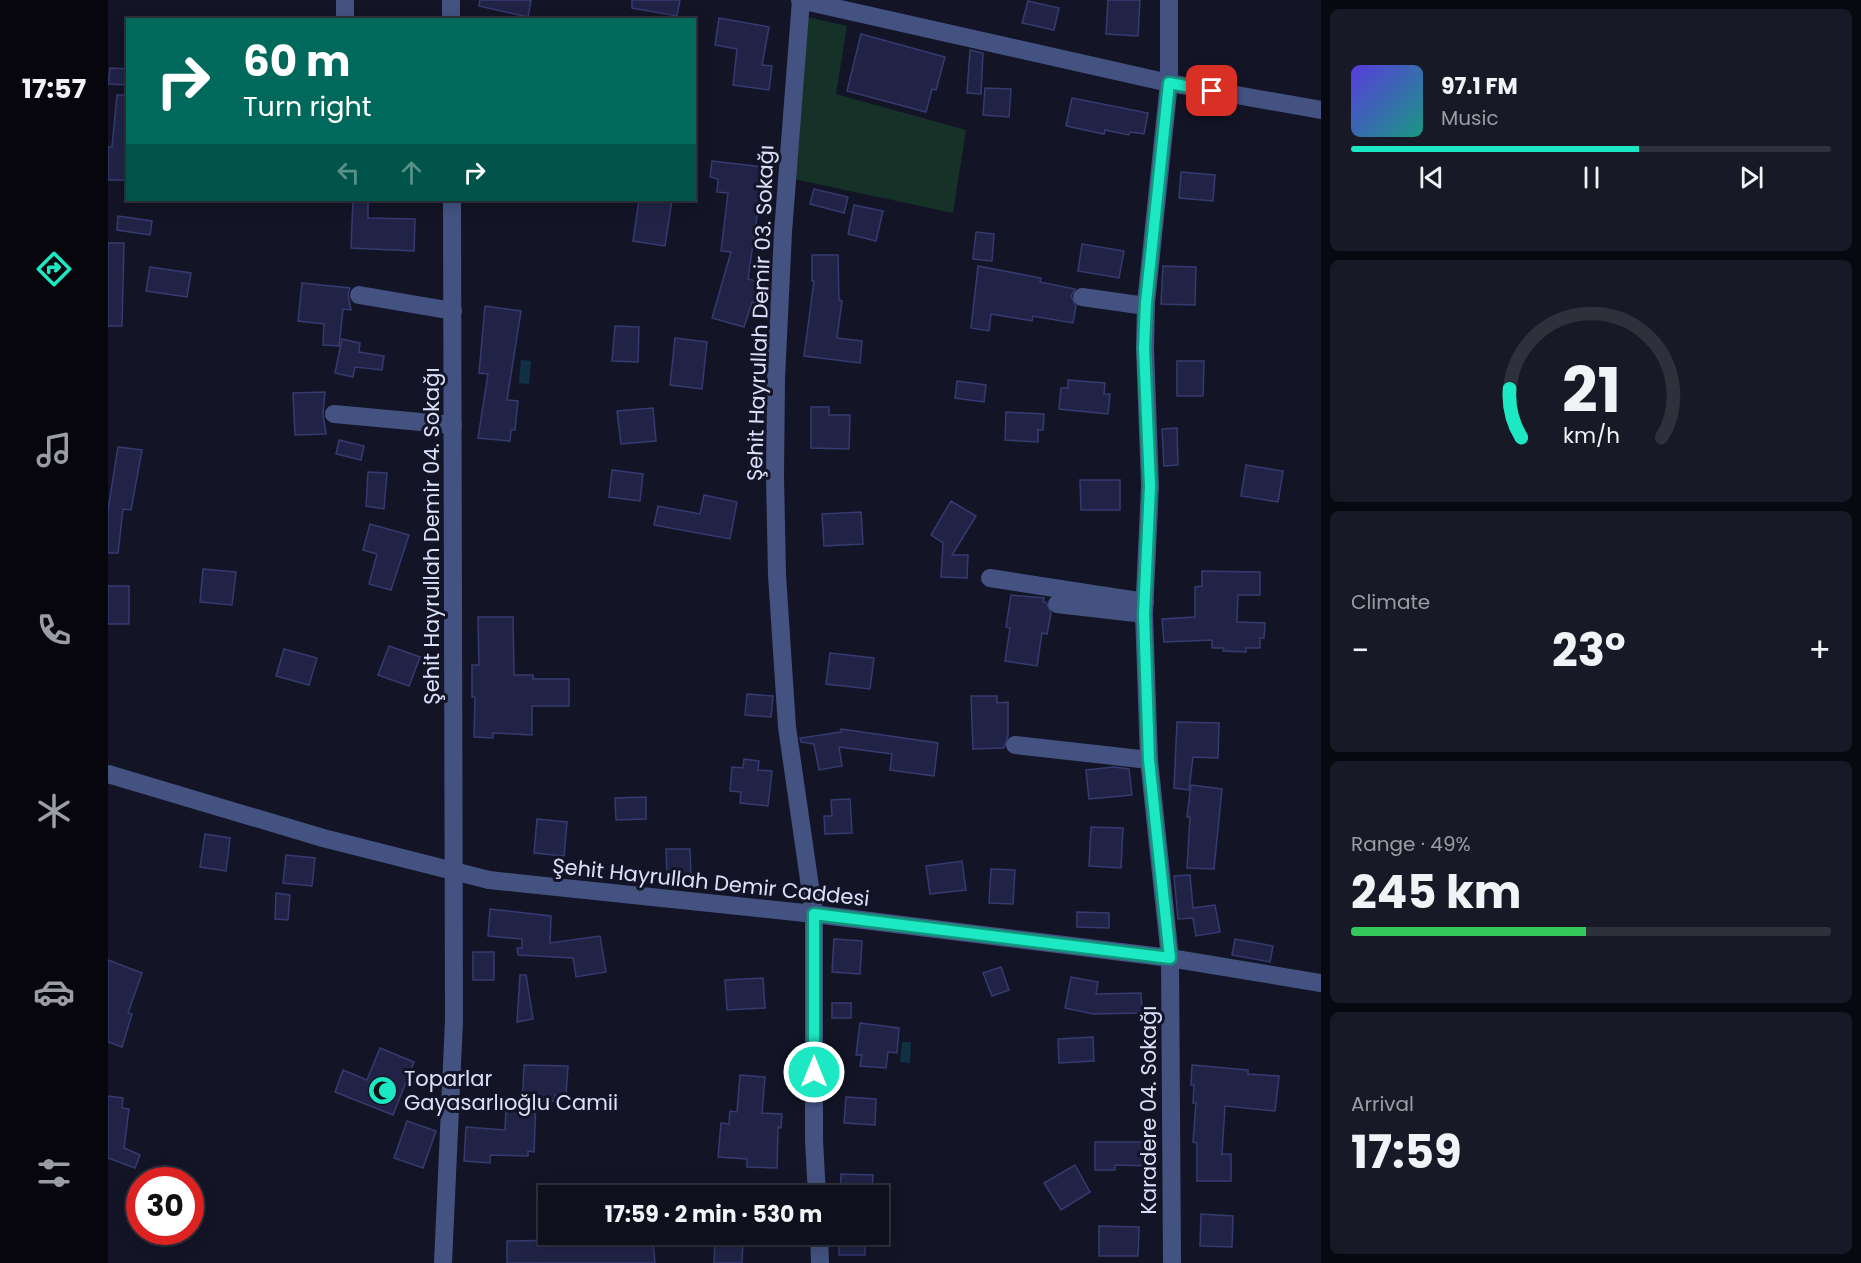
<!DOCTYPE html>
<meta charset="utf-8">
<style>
:root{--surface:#0e101d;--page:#171926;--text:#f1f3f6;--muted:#9b9da4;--line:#2e303b;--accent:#1ce8c3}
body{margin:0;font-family:Poppins,sans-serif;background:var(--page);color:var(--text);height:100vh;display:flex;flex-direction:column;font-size:22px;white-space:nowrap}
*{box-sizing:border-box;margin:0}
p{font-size:20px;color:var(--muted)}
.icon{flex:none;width:33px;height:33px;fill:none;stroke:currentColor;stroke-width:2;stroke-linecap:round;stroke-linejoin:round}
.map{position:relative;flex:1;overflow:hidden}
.panel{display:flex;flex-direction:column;gap:9px;padding:9px;background:#080910;width:540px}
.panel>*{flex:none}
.banner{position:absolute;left:18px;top:18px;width:570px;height:183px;border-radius:0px;box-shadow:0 3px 15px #0003,0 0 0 2px var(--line);background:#00695c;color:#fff;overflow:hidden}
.speed{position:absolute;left:18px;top:1167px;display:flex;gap:12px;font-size:30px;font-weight:700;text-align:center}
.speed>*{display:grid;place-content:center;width:78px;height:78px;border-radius:50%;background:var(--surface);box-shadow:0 3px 15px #0003,0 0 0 2px var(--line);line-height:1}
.speed .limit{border:9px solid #d22;background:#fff;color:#111}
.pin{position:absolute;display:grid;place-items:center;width:51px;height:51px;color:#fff;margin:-26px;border-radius:12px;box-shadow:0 3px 9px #0006}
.me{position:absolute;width:66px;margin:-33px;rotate:0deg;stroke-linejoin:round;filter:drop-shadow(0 0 4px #0008)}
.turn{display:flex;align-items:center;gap:21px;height:126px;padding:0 18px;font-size:27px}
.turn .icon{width:78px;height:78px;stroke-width:2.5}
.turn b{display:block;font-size:42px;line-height:51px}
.lanes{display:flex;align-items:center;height:57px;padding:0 18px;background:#0003;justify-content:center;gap:30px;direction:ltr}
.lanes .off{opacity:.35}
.big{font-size:45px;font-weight:700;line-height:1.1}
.panel .tile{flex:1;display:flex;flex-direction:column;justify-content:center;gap:9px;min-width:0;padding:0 21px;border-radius:9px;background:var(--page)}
.panel .dial{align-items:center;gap:0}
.dial svg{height:156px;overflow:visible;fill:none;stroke:var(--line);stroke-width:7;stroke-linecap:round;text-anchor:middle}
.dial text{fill:var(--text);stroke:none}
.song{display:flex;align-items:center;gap:18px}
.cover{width:72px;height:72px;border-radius:9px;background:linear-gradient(135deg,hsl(250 70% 55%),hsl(170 70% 35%))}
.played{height:6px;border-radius:3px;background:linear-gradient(90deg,var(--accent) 60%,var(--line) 60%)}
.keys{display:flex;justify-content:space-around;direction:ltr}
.heat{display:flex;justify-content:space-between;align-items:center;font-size:33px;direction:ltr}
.charge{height:9px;border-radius:4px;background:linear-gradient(90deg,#34c759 49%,var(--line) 0)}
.trip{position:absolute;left:430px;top:1185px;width:351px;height:60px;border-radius:0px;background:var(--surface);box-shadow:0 3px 15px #0003,0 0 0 2px var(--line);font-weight:700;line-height:60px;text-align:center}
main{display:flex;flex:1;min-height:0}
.tab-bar{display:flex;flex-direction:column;width:108px;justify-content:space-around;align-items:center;background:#06060c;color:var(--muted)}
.tab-bar .icon{width:42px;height:42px}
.tab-bar .current{color:var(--accent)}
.tab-bar b{font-size:27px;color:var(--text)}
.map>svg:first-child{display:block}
.green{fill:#163128}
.water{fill:#103143}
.building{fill:#212346;stroke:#353a70;stroke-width:1.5}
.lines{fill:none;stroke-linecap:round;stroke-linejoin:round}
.minor{stroke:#435281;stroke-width:18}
.route-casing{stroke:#12977f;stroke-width:15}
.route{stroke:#1ce8c3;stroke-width:10}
.labels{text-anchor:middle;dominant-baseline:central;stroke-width:6;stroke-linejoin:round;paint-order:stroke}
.street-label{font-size:21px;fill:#dce1fb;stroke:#131527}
.poi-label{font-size:21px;fill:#dce1fb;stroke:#131527;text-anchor:start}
</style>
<main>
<nav class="tab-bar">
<b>17:57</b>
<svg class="icon current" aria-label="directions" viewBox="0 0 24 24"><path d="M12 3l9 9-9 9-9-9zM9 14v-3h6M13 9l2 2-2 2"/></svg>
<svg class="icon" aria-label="music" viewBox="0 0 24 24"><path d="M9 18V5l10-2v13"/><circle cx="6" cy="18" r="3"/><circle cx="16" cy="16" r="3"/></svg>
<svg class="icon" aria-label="phone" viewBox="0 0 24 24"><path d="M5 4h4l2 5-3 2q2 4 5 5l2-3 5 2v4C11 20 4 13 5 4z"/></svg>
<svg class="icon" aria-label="climate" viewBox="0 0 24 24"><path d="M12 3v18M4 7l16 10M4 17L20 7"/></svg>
<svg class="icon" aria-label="car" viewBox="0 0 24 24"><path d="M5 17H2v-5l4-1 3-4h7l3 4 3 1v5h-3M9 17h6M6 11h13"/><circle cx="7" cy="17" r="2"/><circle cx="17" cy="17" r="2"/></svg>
<svg class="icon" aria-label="filters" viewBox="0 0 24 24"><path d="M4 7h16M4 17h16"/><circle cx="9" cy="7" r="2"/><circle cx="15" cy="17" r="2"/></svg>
</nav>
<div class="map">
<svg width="1213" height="1263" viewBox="0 0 1213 1263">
<rect width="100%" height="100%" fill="#131527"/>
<polygon class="green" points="699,17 739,26 728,94 858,130 845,213 686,179"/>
<g class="water">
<polygon points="413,360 423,361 421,384 411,383"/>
<polygon points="794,1042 803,1042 802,1063 792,1062"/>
</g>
<g class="building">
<polygon points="372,0 423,0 420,17 371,6"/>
<polygon points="524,0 572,0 569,16 524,8"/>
<polygon points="1000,0 1032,0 1030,36 998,34"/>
<polygon points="920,1 951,8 946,30 914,23"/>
<polygon points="611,18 661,27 654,65 664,66 661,90 625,85 629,49 607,45"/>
<polygon points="753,34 837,57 828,90 824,89 818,112 739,91"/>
<polygon points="862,50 875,53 873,94 859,93"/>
<polygon points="2,68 20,69 20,85 0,84"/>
<polygon points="877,88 903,89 901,117 875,115"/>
<polygon points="9,95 20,95 20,180 0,180 0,147 4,147"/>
<polygon points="964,98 1040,113 1036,134 1022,132 1021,135 997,130 996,134 958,126"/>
<polygon points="604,161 656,167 640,279 655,283 649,304 644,302 636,327 604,318 623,252 613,251 620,193 609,192 610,179 602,177"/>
<polygon points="1073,172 1107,175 1105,201 1071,198"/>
<polygon points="706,189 740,197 736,213 702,204"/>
<polygon points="245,200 260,200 260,218 307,219 306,251 243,248"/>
<polygon points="531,200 564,200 557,246 525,241"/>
<polygon points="746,205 775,211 768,241 740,234"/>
<polygon points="10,216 44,221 42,235 9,230"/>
<polygon points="868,232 886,234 884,261 865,259"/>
<polygon points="0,243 16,243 14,326 0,326"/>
<polygon points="974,244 1016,251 1011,278 970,271"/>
<polygon points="704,255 730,255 731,300 734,301 729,338 754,341 752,363 696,356 706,281 704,281"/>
<polygon points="870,266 933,278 932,282 967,289 963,296 968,306 965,323 925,316 924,321 883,314 881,331 863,328"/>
<polygon points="1055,266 1088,267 1087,305 1053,304"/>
<polygon points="42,267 83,273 79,297 38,291"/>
<polygon points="194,283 242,288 240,294 243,310 235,309 231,346 215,345 216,324 190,321"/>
<polygon points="377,306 413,311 399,400 410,401 407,430 403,430 402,441 370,438 380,374 371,373"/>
<polygon points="507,326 531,327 530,362 504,361"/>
<polygon points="567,338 599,342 594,389 562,385"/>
<polygon points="234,339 252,343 251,352 276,356 274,370 247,367 245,377 227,373"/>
<polygon points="1069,361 1096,361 1095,396 1069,396"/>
<polygon points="960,380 997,383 996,394 1002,394 1000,414 951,409 953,388 960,388"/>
<polygon points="849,381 878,385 876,402 847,398"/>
<polygon points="217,392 215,414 218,434 187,435 185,393"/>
<polygon points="703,407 721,407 721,415 742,415 741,449 703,448"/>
<polygon points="545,408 548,441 513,444 509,411"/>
<polygon points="898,412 936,414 935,430 930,430 930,442 897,440"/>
<polygon points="1069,428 1070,465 1056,466 1054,429"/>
<polygon points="231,440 256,446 253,460 228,454"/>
<polygon points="10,447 34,450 23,510 15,509 10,553 0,553 0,510"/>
<polygon points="1138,465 1175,471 1170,502 1133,496"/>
<polygon points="504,470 535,474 532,501 501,497"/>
<polygon points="260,472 279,473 276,509 258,506"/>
<polygon points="972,480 1012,480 1012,510 973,510"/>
<polygon points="596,495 629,502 622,539 546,525 550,506 592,514"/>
<polygon points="843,501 868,516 844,555 860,555 859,578 833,577 835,543 823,535"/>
<polygon points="753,512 755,544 716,546 714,514"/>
<polygon points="262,524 301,535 283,590 261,584 269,554 255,550"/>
<polygon points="95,569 128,572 124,605 92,602"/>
<polygon points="1094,571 1152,572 1152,595 1130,595 1129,622 1157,623 1156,638 1152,638 1152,648 1138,648 1138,652 1115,651 1116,648 1104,648 1104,640 1056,642 1054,619 1087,617 1087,587 1094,586"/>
<rect x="0" y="586" width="21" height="38"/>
<polygon points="903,595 936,598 935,602 938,602 943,613 939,634 934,633 929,666 897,661 902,628 898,627"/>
<polygon points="370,617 405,617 406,675 425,675 425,679 461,679 461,706 424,706 424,735 385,733 385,738 366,737 367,697 364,697 364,665 371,665"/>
<polygon points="281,646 312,657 301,686 270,675"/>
<polygon points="176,649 209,658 201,685 168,676"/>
<polygon points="722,653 766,658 762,689 718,684"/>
<polygon points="639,694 665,696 663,717 637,715"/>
<polygon points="863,696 889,696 889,703 900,702 900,736 896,748 865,749"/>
<polygon points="1069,722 1111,723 1110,758 1085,757 1081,790 1066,788"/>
<polygon points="733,729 830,743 826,776 782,770 784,754 731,747 734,766 711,770 706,744 693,742 692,738 733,732"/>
<polygon points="636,759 651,761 650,770 664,771 660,806 632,803 633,792 622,791 624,767 635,768"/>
<polygon points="1006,767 1021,769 1024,795 981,799 978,770"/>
<polygon points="1083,785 1114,789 1106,869 1079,868 1082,817 1079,817"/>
<polygon points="538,797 538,819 508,820 507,798"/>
<polygon points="742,799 744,833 717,834 716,816 724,816 723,800"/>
<polygon points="429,819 459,822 456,856 426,853"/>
<polygon points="983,827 1015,828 1013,868 981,866"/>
<polygon points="97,834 122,838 118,871 92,867"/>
<polygon points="558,849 582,849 583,879 559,880"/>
<polygon points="178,855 207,858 204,886 175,883"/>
<polygon points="854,861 858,890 822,894 818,866"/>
<polygon points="883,869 907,870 905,904 881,903"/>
<polygon points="1082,875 1085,908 1107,905 1112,932 1088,936 1085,918 1070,919 1066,876"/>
<polygon points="168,893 182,895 180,920 167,919"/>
<polygon points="382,909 443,916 442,943 492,936 498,972 468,977 465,958 410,955 409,948 414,948 414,939 380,936"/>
<polygon points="969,912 1001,913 1001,928 969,927"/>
<polygon points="726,939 754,941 752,974 724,972"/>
<polygon points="1127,939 1165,946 1162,962 1124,955"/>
<rect x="365" y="952" width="21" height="28"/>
<polygon points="0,960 34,973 20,1013 24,1014 14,1047 0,1042"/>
<polygon points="893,967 901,990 884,996 875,973"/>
<polygon points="412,975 418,975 425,1019 409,1022"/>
<polygon points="963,977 990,982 988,994 1033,993 1034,1013 985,1014 957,1008"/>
<polygon points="655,978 657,1008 619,1010 617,980"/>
<rect x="724" y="1003" width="19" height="15"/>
<polygon points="752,1023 791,1028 789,1053 780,1052 778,1068 752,1066 754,1055 748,1055"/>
<polygon points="985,1037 986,1061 951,1063 950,1039"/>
<polygon points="272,1048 306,1062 285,1115 227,1092 235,1070 259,1080"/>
<polygon points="416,1065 460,1066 458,1096 447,1095 447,1101 428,1100 426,1152 420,1151 420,1156 382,1155 382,1163 356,1161 358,1127 397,1130 398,1110 414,1110"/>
<polygon points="1084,1065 1140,1070 1140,1074 1171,1076 1167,1111 1117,1106 1114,1154 1123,1154 1123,1181 1089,1181 1089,1143 1085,1142 1088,1103 1085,1103 1086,1085 1083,1085"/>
<polygon points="632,1075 657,1077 654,1113 674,1114 673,1128 670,1127 669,1168 639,1167 639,1159 610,1157 613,1123 621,1124 622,1111 629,1112"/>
<polygon points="0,1096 15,1098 14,1108 21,1109 16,1148 32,1155 27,1168 0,1158"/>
<polygon points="738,1097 768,1099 767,1125 736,1123"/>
<polygon points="299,1121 328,1131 315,1168 286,1158"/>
<polygon points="987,1142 1044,1142 1043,1166 1007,1165 1007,1170 987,1170"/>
<polygon points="967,1165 982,1192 953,1210 936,1183"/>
<polygon points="733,1174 765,1175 764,1196 732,1196"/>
<polygon points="1093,1214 1125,1216 1124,1247 1092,1246"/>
<polygon points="991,1226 1031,1227 1030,1256 991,1256"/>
<rect x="731" y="1234" width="26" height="21"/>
<polygon points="521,1239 521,1244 545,1242 547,1263 399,1263 399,1241"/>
<polygon points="607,1241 635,1241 634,1263 606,1263"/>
</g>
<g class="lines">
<g class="minor">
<polyline points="343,0 343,20"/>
<polyline points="692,0 1061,83 1213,110"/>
<polyline points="693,0 675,232 668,378 667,476 669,575 679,727 706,914 706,1140 709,1196"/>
<polyline points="1061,0 1061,83 1038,303 1037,348 1042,486 1036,614 1041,760 1062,958 1064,1263"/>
<polyline points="237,20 237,0"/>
<polyline points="251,295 345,311"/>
<polyline points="974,297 1038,306"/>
<polyline points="226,414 345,425"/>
<polyline points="882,578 1037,602"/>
<polyline points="949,604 1036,614"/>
<polyline points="907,745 1041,760"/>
<polyline points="0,774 215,838 381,880 706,914 1062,958 1213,983"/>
<polyline points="711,1234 712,1263"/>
<polyline points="335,1263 346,1020 344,200"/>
</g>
</g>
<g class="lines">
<defs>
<polyline id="route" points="706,1072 706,914 1062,958 1041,760 1036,614 1042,486 1036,348 1038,303 1061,83 1104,91"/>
</defs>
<use href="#route" class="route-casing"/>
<use href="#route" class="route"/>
</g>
<defs>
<symbol id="mosque-disc" viewBox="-11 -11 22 22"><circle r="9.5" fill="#1ce8c3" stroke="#131527"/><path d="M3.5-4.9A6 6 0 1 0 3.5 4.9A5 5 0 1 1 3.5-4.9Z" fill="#111"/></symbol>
</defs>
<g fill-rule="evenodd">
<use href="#mosque-disc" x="258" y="1074" width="33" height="33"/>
</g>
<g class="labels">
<g class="street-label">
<text transform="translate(652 313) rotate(-88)">Şehit Hayrullah Demir 03. Sokağı</text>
<text transform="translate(323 536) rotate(-90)">Şehit Hayrullah Demir 04. Sokağı</text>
<text transform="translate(603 882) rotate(6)">Şehit Hayrullah Demir Caddesi</text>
<text transform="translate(1040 1110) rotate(-90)">Karadere 04. Sokağı</text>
</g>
<g class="poi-label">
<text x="296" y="1078">Toparlar<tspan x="296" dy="24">Gayasarlıoğlu Camii</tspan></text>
</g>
</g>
</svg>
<div class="speed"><div class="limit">30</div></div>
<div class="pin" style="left:1104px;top:91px;background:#d93025"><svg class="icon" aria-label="arrive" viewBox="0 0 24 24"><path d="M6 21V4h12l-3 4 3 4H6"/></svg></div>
<svg class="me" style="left:706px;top:1072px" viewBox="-20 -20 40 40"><circle r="17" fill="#1ce8c3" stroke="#fff" stroke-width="3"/><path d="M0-11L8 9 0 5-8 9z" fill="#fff"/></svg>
<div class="trip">17:59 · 2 min · 530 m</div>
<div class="banner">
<div class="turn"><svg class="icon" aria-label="right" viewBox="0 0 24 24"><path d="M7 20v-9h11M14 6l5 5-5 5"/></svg><div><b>60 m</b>Turn right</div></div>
<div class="lanes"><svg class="icon off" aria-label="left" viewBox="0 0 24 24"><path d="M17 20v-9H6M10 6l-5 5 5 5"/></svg><svg class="icon off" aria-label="ahead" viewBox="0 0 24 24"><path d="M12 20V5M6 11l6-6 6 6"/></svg><svg class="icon" aria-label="right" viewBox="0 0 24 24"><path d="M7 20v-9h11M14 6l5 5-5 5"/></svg></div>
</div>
</div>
<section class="panel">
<div class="tile">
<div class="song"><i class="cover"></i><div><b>97.1 FM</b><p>Music</p></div></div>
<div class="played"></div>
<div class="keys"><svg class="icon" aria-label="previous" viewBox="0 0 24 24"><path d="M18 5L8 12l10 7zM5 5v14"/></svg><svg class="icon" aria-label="pause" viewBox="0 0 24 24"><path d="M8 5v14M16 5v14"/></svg><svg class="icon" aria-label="next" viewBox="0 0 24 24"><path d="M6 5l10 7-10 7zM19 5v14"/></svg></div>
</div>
<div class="tile dial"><svg viewBox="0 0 100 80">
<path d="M14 69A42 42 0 1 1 86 69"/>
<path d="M14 69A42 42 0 0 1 8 44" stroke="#1ce8c3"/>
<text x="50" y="56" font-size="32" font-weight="700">21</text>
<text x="50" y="72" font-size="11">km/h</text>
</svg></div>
<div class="tile"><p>Climate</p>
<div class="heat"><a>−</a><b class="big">23°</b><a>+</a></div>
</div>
<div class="tile"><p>Range · 49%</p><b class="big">245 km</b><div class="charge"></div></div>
<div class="tile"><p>Arrival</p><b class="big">17:59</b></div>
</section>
</main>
